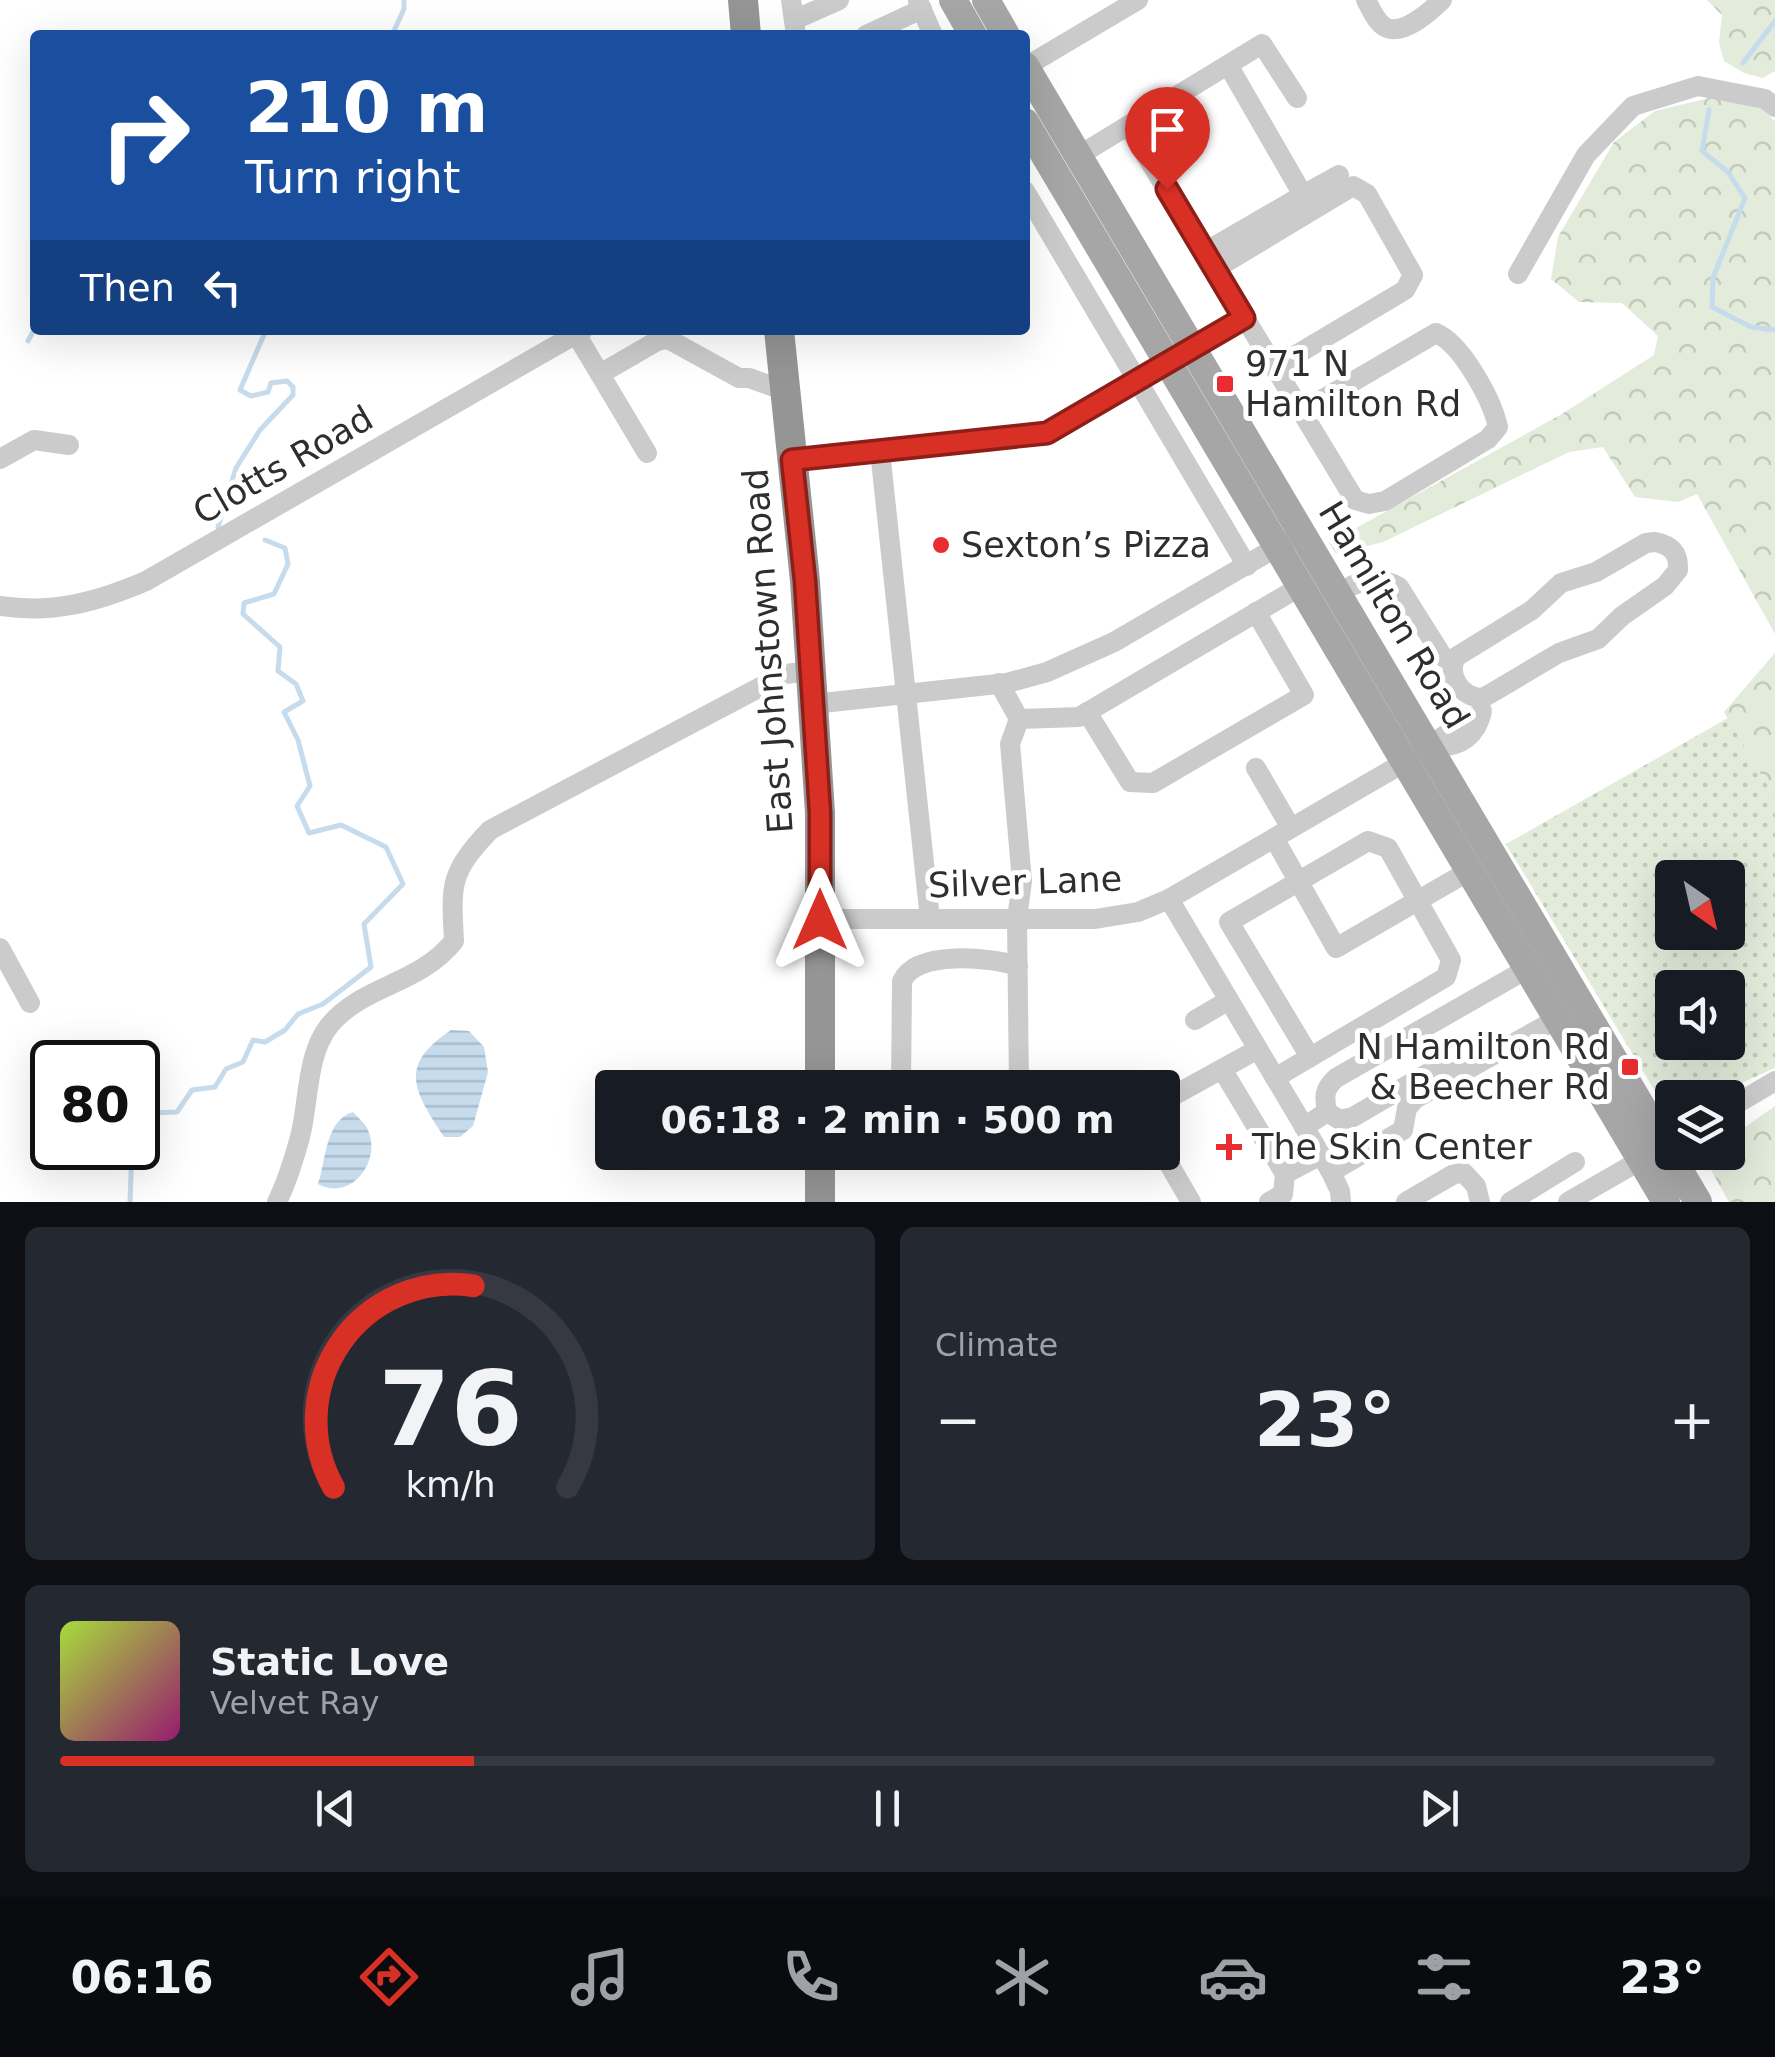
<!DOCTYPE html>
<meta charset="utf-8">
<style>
:root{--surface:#171b24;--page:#242831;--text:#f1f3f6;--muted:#9ea1a6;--line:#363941;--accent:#d93025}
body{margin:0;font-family:"DejaVu Sans",sans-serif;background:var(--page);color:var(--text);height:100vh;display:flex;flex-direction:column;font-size:38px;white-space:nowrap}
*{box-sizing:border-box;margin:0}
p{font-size:32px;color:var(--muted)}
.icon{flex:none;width:55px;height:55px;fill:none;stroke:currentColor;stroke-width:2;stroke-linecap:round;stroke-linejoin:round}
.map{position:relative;height:1202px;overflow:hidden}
.side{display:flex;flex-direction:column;gap:25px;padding:25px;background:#0d0f14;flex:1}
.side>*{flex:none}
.hud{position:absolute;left:30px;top:30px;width:1000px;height:305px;border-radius:10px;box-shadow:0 10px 40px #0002;background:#1a4fa0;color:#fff;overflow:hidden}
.needle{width:65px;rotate:146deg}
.tools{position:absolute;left:1655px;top:860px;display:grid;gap:20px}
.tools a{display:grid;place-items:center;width:90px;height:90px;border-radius:10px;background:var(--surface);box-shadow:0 10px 40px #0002;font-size:50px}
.speed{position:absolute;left:30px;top:1040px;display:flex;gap:20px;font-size:50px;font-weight:700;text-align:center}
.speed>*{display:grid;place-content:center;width:130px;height:130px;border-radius:50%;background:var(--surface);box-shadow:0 10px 40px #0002;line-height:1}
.speed .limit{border:5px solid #111;border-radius:15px;background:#fff;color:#111}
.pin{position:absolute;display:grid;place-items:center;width:85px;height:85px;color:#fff;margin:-102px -42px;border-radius:50% 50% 50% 0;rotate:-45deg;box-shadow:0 0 10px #0007}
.pin .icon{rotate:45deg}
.me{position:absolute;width:110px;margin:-55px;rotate:0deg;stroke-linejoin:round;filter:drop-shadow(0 0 8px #0008)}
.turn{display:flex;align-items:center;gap:35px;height:210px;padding:0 50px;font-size:45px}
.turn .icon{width:130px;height:130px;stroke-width:2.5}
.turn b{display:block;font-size:70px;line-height:85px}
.then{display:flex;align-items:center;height:95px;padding:0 50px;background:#0003;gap:20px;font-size:38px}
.big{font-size:75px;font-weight:800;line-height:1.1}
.side .widget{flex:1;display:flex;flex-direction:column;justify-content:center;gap:15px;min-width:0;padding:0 35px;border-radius:15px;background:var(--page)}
.side .dial{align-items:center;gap:0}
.dial svg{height:260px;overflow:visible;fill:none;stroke:var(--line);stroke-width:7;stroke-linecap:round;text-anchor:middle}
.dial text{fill:var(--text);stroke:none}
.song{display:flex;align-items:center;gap:30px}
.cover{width:120px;height:120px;border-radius:15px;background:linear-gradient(135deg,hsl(80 70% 55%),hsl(320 70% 35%))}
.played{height:10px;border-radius:5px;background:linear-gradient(90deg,var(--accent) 25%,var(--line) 25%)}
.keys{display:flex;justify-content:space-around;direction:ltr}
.heat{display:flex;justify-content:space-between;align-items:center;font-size:55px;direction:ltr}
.side .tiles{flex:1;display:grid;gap:25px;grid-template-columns:1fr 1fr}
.widget:last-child{grid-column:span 2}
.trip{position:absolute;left:595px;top:1070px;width:585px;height:100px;border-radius:10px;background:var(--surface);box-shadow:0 10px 40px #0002;font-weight:800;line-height:100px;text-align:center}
.menu{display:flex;height:160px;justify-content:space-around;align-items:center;background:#090b0e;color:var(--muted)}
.menu .icon{width:70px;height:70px}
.menu .on{color:var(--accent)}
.menu b{font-size:45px;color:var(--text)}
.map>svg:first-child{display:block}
.grass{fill:url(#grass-dots);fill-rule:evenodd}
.forest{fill:url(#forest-crowns)}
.water{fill:url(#water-rules)}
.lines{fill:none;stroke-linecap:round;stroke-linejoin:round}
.stream{stroke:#c6dbec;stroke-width:5}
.minor{stroke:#cbcbcb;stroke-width:20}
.major{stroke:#a6a6a6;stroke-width:28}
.highway{stroke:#959595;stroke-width:30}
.route-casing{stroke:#8d1f18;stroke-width:25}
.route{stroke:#d93025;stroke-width:18}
.poi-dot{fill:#e82c30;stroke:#fff;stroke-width:4}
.labels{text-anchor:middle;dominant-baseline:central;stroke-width:10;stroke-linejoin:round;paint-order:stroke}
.poi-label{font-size:35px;fill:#2e2e2e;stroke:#fff;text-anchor:start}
.street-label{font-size:35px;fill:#2e2e2e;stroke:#fff}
</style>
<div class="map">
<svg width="1775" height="1202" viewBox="0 0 1775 1202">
<defs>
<pattern id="grass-dots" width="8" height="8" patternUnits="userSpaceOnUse" patternTransform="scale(2.5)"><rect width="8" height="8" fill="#e3ebdb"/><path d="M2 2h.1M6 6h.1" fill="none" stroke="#c3cabc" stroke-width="1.8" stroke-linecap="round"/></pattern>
<pattern id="forest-crowns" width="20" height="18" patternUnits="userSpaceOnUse" patternTransform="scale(2.5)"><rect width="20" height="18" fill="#e3ebdb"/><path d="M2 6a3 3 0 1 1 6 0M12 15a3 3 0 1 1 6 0" fill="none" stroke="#c3cabc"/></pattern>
<pattern id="water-rules" width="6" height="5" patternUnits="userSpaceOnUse" patternTransform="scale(2.5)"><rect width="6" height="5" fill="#c6dbec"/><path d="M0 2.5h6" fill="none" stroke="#aabccb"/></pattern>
</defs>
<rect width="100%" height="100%" fill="#fff"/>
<path class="grass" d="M1728 718 1775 798V1068L1710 1097 1672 1098V1115L1670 1116 1506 844ZM1672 878H1728V932H1672ZM1672 988H1728V1042H1672Z"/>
<g class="forest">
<polygon points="1707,0 1775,0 1775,71 1763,78 1744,73 1724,61 1719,43 1722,15"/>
<polygon points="1709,98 1757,104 1775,121 1775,634 1697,494 1678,502 1635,497 1603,447 1569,452 1383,542 1336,554 1329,543 1562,414 1654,355 1658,336 1622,303 1579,302 1551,279 1558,237 1614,142 1655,111"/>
<polygon points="1775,653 1775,798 1724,712"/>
<polygon points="1775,1106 1775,1202 1729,1202 1703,1156 1708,1153 1728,1152 1728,1139"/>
</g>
<g class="water">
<path d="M451 1030 469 1031 484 1047 488 1072 473 1126 460 1137H444C412 1089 399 1065 451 1030Z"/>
<path d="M353 1112C358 1118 365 1123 368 1130 382 1161 351 1202 318 1184 326 1161 325 1120 353 1112Z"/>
</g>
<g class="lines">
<g class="stream">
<polyline points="392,35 404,9 404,0"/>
<polyline points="1743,63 1775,21"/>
<polyline points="1709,110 1702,151 1728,172 1745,198 1713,278 1712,307 1751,327 1775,330"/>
<polyline points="28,341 35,328"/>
<polyline points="218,527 236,468 260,430 293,395 293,387 287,381 271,383 268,392 251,396 240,390 266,330"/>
<polyline points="138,1137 151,1113 177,1112 192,1090 215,1087 226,1069 243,1062 253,1040 265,1042 285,1030 298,1014 323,1004 371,967 364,924 403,884 386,847 341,825 309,833 297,806 310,786 298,740 284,712 303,701 296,684 278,671 280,647 243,614 244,603 274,594 288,564 285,548 265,540"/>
<polyline points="130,1202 132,1148"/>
</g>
<g class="minor">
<polyline points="791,0 796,35"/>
<path d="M1366 0C1371 9 1376 22 1385 27 1402 37 1431 11 1442 0"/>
<polyline points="918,1 933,35"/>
<polyline points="794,20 839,0"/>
<polyline points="866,35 922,9"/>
<polyline points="1025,67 1138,0"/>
<polyline points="1128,126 1205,252 1303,195 1228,65"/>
<polyline points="1078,156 1262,44 1297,98"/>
<polyline points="1025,191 1247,566"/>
<polyline points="1303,195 1339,175"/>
<path d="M1205 252 1355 500 1369 504 1385 501 1488 439 1498 427C1492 400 1462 344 1436 333L1301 412"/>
<polyline points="1215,269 1353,186 1367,194 1413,275 1405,290 1274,368"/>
<polyline points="1518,274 1586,155 1633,106 1698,86 1765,99 1775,107"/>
<polyline points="576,334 647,453"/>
<polyline points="600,374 657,341 668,339 739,378 749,378 785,391"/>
<polyline points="880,451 930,919"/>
<polyline points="0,459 34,440 69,445"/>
<polyline points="792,460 1047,433 1244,318"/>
<path d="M1655 542C1671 545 1679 553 1678 570L1665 586 1622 616 1598 639 1559 653 1483 698C1462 698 1446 676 1456 657L1532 610 1561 583 1596 572 1646 543Z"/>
<path d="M1339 594C1356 580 1379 575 1399 587L1443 657 1453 663"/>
<path d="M0 606C53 614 97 602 146 581L583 330"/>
<polyline points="999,683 1019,719 1010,744 1022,881 1017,919 1019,1088"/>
<polyline points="813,704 1007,683 1047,672 1114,642 1289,540"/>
<polyline points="1087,712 1130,782 1153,783 1304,695 1256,612"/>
<polyline points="1019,719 1079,717 1301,586"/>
<path d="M1431 747C1458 748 1476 738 1482 711"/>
<polyline points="1256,768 1291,828"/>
<polyline points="1274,838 1336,948 1469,871"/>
<polyline points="1169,899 1331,1172 1340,1191 1341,1202"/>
<polyline points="820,919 1095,919 1138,912 1169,899 1405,762 1470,718 1481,715"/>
<polyline points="0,948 30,1003"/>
<polyline points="1195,1020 1229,1000"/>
<polyline points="1222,1069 1285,1174 1283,1194 1269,1202"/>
<polyline points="1275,1078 1446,977 1451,960 1388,848 1368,841 1229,922 1310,1057"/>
<path d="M901 1088 902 981C917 950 988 957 1018 966"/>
<polyline points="1162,1102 1258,1049"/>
<polyline points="1728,1109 1775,1081"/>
<polyline points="1327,1112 1340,1120 1353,1117 1468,1050"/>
<path d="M1304 1127 1327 1112C1324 1096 1324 1089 1336 1078L1527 969"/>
<polyline points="1162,1152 1191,1202"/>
<polyline points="1331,1172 1403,1130 1407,1108 1415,1099 1557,1019"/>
<polyline points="1285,1174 1321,1155"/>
<path d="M277 1202C287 1182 294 1159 300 1137 309 1103 306 1055 329 1026 362 985 419 985 454 941 451 885 449 873 490 830L785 674 811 671"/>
<polyline points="1406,1202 1454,1174 1464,1173 1476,1186 1480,1202"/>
<polyline points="1510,1202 1575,1162"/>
<polyline points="1568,1202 1653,1153"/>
</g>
<g class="major">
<polyline points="953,0 973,35"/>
<polyline points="986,0 1006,35"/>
<polyline points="1025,66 1698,1202"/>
<polyline points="1025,122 1666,1202"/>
</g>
<g class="highway">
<polyline points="743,0 746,35"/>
<polyline points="779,330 805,581 820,813 820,1088"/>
<polyline points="820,1152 820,1202"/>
</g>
</g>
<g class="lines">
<defs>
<polyline id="route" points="820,920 820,813 805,581 792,460 1047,433 1244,318 1167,189"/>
</defs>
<use href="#route" class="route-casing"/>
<use href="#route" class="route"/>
</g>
<g class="poi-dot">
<rect x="1215" y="374" width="20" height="20" rx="5"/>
<circle cx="941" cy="545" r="10"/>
<rect x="1620" y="1057" width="20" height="20" rx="5"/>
<path d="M1224 1132h10v10h10v10h-10v10h-10v-10h-10v-10h10z"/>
</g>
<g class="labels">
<g class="poi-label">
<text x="1245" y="364">971 N<tspan x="1245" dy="40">Hamilton Rd</tspan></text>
<text x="961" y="545">Sexton’s Pizza</text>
<text x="1610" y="1047" text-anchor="end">N Hamilton Rd<tspan x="1610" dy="40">&amp; Beecher Rd</tspan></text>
<text x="1252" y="1147">The Skin Center</text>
</g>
<g class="street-label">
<text transform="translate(283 465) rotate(-30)">Clotts Road</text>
<text transform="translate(1394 615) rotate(59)">Hamilton Road</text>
<text transform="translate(768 651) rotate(-94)">East Johnstown Road</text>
<text transform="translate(1025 882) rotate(-2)">Silver Lane</text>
</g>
</g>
</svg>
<div class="tools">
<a><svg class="needle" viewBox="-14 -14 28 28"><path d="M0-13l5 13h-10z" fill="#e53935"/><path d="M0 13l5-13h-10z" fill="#9ea1a6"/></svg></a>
<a><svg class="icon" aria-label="sound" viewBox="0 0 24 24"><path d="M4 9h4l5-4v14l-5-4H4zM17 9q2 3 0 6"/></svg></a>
<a><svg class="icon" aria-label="layers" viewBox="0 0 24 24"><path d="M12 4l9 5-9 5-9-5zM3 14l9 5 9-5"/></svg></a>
</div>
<div class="speed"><div class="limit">80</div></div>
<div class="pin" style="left:1167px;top:189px;background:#d93025"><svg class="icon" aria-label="arrive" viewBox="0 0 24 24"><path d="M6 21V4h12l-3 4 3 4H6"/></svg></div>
<svg class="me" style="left:820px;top:920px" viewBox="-20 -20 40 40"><path d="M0-17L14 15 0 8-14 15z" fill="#d93025" stroke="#fff" stroke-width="4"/></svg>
<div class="trip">06:18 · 2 min · 500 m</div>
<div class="hud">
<div class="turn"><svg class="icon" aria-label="right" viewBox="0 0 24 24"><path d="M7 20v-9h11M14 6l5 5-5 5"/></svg><div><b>210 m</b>Turn right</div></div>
<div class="then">Then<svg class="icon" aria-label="left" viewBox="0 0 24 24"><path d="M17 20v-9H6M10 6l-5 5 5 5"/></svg></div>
</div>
</div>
<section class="side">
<div class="tiles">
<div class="widget dial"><svg viewBox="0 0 100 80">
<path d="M14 69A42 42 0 1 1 86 69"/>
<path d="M14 69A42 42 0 0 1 57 7" stroke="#d93025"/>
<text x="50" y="56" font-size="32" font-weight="700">76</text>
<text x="50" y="72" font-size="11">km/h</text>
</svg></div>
<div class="widget"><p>Climate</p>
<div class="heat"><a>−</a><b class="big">23°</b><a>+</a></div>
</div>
<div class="widget">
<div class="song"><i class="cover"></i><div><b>Static Love</b><p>Velvet Ray</p></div></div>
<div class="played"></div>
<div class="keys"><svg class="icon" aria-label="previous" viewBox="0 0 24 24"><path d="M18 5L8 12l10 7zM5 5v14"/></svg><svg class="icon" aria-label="pause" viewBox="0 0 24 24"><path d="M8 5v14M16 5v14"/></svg><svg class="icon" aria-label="next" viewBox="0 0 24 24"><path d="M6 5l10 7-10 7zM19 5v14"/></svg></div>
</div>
</div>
</section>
<nav class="menu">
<b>06:16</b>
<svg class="icon on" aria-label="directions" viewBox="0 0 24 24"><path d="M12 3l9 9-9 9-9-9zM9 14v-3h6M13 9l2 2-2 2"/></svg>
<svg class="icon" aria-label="music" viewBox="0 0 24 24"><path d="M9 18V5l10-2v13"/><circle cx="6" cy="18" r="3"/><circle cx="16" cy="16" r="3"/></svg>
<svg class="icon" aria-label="phone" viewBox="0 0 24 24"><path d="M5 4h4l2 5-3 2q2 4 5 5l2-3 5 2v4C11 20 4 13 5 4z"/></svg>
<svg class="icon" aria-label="climate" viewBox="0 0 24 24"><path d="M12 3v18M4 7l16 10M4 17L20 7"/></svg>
<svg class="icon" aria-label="car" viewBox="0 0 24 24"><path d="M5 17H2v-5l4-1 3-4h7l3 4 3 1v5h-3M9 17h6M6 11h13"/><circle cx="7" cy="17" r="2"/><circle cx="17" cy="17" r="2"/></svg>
<svg class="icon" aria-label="filters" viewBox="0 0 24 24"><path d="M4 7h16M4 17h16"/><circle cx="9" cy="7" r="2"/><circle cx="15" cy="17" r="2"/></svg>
<b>23°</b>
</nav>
